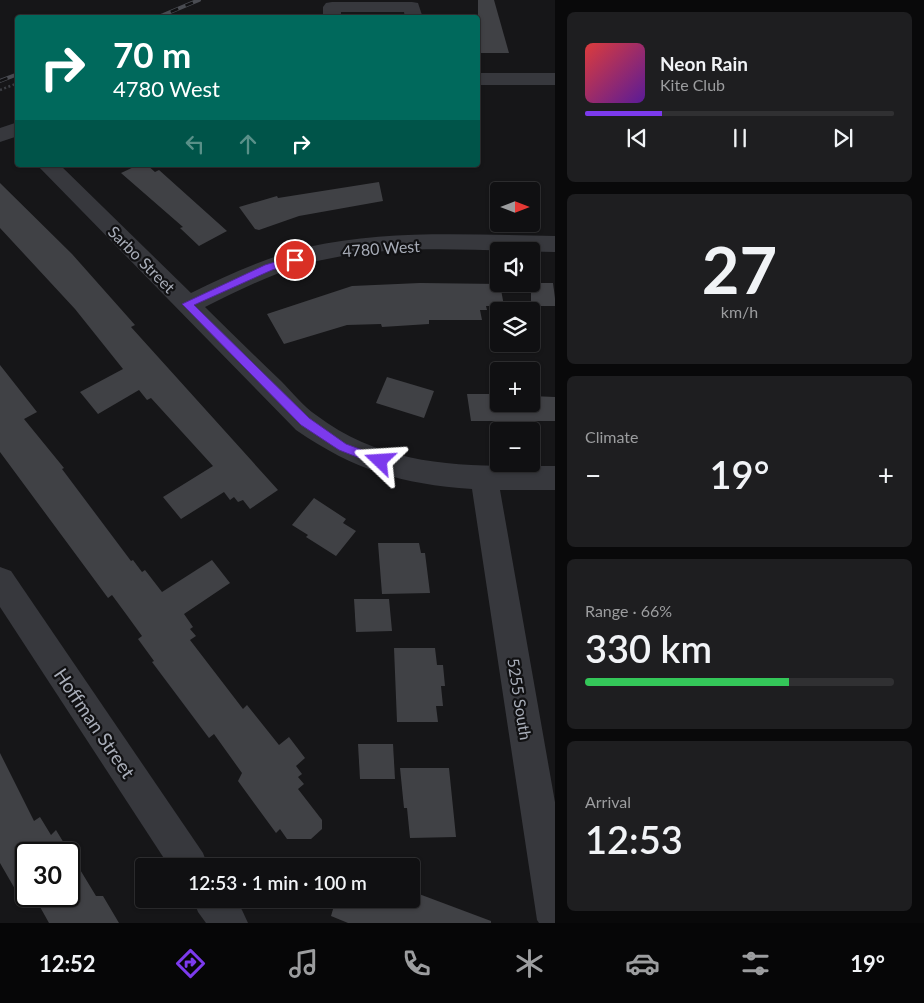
<!DOCTYPE html>
<meta charset="utf-8">
<style>
:root{--surface:#101012;--page:#1e1e20;--text:#f1f3f6;--muted:#9c9d9f;--line:#303032;--accent:#7c3aed}
body{margin:0;font-family:Lato,sans-serif;background:var(--page);color:var(--text);height:100vh;display:flex;flex-direction:column;font-size:19px;white-space:nowrap}
*{box-sizing:border-box;margin:0}
p{font-size:16px;color:var(--muted)}
.icon{flex:none;width:28px;height:28px;fill:none;stroke:currentColor;stroke-width:2;stroke-linecap:round;stroke-linejoin:round}
.map{position:relative;flex:1;overflow:hidden}
.panel{display:flex;flex-direction:column;gap:12px;padding:12px;background:#09090a;width:369px}
.panel>*{flex:none}
.banner{position:absolute;left:15px;top:15px;width:465px;height:152px;border-radius:5px;box-shadow:0 1px 4px #0004,0 0 0 1px var(--line);background:#00695c;color:#fff;overflow:hidden}
.needle{width:32px;rotate:90deg}
.buttons{position:absolute;left:490px;top:182px;display:grid;gap:10px}
.buttons a{display:grid;place-items:center;width:50px;height:50px;border-radius:5px;background:var(--surface);box-shadow:0 1px 4px #0004,0 0 0 1px var(--line);font-size:25px}
.speed{position:absolute;left:15px;top:842px;display:flex;gap:10px;font-size:25px;font-weight:700;text-align:center}
.speed>*{display:grid;place-content:center;width:65px;height:65px;border-radius:50%;background:var(--surface);box-shadow:0 1px 4px #0004,0 0 0 1px var(--line);line-height:1}
.speed .limit{border:2px solid #111;border-radius:8px;background:#fff;color:#111}
.pin{position:absolute;display:grid;place-items:center;width:42px;height:42px;color:#fff;margin:-21px;border:2px solid #fff;border-radius:50%;box-shadow:0 1px 5px #0007}
.me{position:absolute;width:55px;margin:-28px;rotate:290deg;stroke-linejoin:round;filter:drop-shadow(0 0 4px #0008)}
.turn{display:flex;align-items:center;gap:18px;height:105px;padding:0 15px;font-size:22px}
.turn .icon{width:65px;height:65px;stroke-width:2.5}
.turn b{display:block;font-size:35px;line-height:42px}
.lanes{display:flex;align-items:center;height:48px;padding:0 15px;background:#0003;justify-content:center;gap:25px;direction:ltr}
.lanes .off{opacity:.35}
.big{font-size:38px;font-weight:600;line-height:1.1}
.panel .widget{flex:1;display:flex;flex-direction:column;justify-content:center;gap:8px;min-width:0;padding:0 18px;border-radius:8px;background:var(--page)}
.panel .dial{align-items:center;gap:0}
.dial b{font-size:65px;line-height:1}
.song{display:flex;align-items:center;gap:15px}
.cover{width:60px;height:60px;border-radius:8px;background:linear-gradient(135deg,hsl(0 70% 55%),hsl(270 70% 35%))}
.played{height:5px;border-radius:2px;background:linear-gradient(90deg,var(--accent) 25%,var(--line) 25%)}
.keys{display:flex;justify-content:space-around;direction:ltr}
.heat{display:flex;justify-content:space-between;align-items:center;font-size:28px;direction:ltr}
.charge{height:8px;border-radius:4px;background:linear-gradient(90deg,#34c759 66%,var(--line) 0)}
.trip{position:absolute;left:135px;top:858px;width:285px;height:50px;border-radius:5px;background:var(--surface);box-shadow:0 1px 4px #0004,0 0 0 1px var(--line);font-weight:600;line-height:50px;text-align:center}
.tabs{display:flex;height:80px;justify-content:space-around;align-items:center;background:#060607;color:var(--muted)}
.tabs .icon{width:35px;height:35px}
.tabs .on{color:var(--accent)}
.tabs b{font-size:22px;color:var(--text)}
main{display:flex;flex:1;min-height:0}
.map>svg:first-child{display:block}
.building{fill:#404145}
.lines{fill:none;stroke-linecap:round;stroke-linejoin:round}
.path{stroke:#3d3f44;stroke-width:2.5;stroke-dasharray:2 2.5;stroke-linecap:butt}
.minor{fill:#37383d;fill-rule:evenodd}
.rail-casing{stroke:#4a4c52;stroke-width:4}
.rail{stroke:#111113;stroke-width:2.5;stroke-dasharray:8;stroke-linecap:butt}
.route{fill:#7c3aed;stroke:#51269a}
.labels{text-anchor:middle;dominant-baseline:central;stroke-width:4.5;stroke-linejoin:round;paint-order:stroke}
.street-label{font-size:16px;fill:#a8adb8;stroke:#111113}
.near-street-label{font-size:19px;fill:#a8adb8;stroke:#111113}
</style>
<main>
<div class="map">
<svg width="556" height="923" viewBox="0 0 556 923">
<rect width="100%" height="100%" fill="#161618"/>
<g class="building">
<polygon points="478,0 494,0 509,53 478,53"/>
<polygon points="138,165 147,165 155,172 159,170 227,231 199,246 180,228 183,227 121,173"/>
<polygon points="379,182 383,201 299,216 259,230 255,229 239,207 277,196 278,198"/>
<polygon points="0,183 72,254 135,325 131,327 278,490 250,509 243,500 238,502 234,497 230,500 224,492 181,519 163,497 213,466 151,398 147,400 139,390 98,414 80,392 123,369 75,309 0,228"/>
<polygon points="420,283 500,284 504,306 486,306 487,310 480,310 482,320 429,320 429,324 382,327 381,324 347,325 284,344 267,314 352,286"/>
<polygon points="531,283 553,283 556,306 531,306"/>
<polygon points="0,365 37,412 24,419 64,468 62,469 131,561 133,560 142,572 145,570 162,592 212,560 230,583 184,614 193,627 190,629 196,636 190,640 243,709 247,705 279,745 289,737 305,758 296,766 302,774 298,777 304,784 298,789 322,820 322,829 311,839 287,839 280,829 276,833 238,781 242,773 214,734 209,738 152,662 154,661 138,639 142,636 126,614 112,595 108,598 0,452"/>
<polygon points="387,377 434,391 424,418 376,403"/>
<polygon points="467,394 499,394 499,404 531,404 531,396 556,397 556,421 471,421"/>
<polygon points="314,498 346,519 343,523 356,531 336,556 306,537 308,535 292,525"/>
<polygon points="378,543 419,543 421,553 425,553 430,593 382,594"/>
<polygon points="354,599 389,599 392,631 356,632"/>
<polygon points="394,648 435,648 437,665 443,665 445,686 441,686 443,706 436,706 438,722 397,722"/>
<polygon points="358,744 393,744 395,779 360,779"/>
<polygon points="0,753 34,821 40,817 51,835 56,830 96,896 103,896 119,923 49,923 34,896 69,896 69,854 26,854 26,894 24,896 18,887 15,889 0,863"/>
<polygon points="400,768 449,768 456,837 410,838 407,808 404,808"/>
<polygon points="411,891 491,921 491,923 348,923 331,916 336,899 411,899"/>
</g>
<g class="lines">
<polyline class="path" points="0,90 18,83"/>
<g class="minor">
<polygon points="332,2 412,2 418,3 423,18 405,18 404,12 341,12 341,18 323,18 323,7 326,3"/>
<rect x="478" y="73" width="78" height="12"/>
<polygon points="18,122 18,136 0,142 0,128"/>
<path d="M37 165H60L191 293C228 275 267 257 308 247 389 229 473 235 556 236V252C474 251 386 242 306 264 271 274 237 291 205 307 230 332 255 356 281 381 292 392 303 406 316 415 389 470 469 466 556 466V490H500L556 808V923H539L537 920 472 489C401 484 354 470 296 430Z"/>
<polygon points="0,567 11,571 203,853 208,866 169,866 0,607"/>
<polygon points="193,899 234,899 242,910 248,923 206,923 198,912"/>
</g>
<defs>
<g id="rail">
<polyline points="156,18 199,0"/>
<polyline points="0,81 18,74"/>
</g>
</defs>
<use href="#rail" class="rail-casing"/>
<use href="#rail" class="rail"/>
</g>
<polygon class="route" points="295,256 298,257 298,262 272,270 194,305 309,418 346,444 384,458 384,465 380,466 339,450 301,425 182,304 265,265"/>
<g class="labels">
<g class="street-label">
<text transform="translate(381 248) rotate(-4)">4780 West</text>
<text transform="translate(142 259) rotate(45)">Sarbo Street</text>
<text transform="translate(520 699) rotate(81)">5255 South</text>
</g>
<g class="near-street-label">
<text transform="translate(95 723) rotate(56)">Hoffman Street</text>
</g>
</g>
</svg>
<div class="buttons">
<a><svg class="needle" viewBox="-14 -14 28 28"><path d="M0-13l5 13h-10z" fill="#e53935"/><path d="M0 13l5-13h-10z" fill="#9c9d9f"/></svg></a>
<a><svg class="icon" aria-label="sound" viewBox="0 0 24 24"><path d="M4 9h4l5-4v14l-5-4H4zM17 9q2 3 0 6"/></svg></a>
<a><svg class="icon" aria-label="layers" viewBox="0 0 24 24"><path d="M12 4l9 5-9 5-9-5zM3 14l9 5 9-5"/></svg></a>
<a>+</a>
<a>−</a>
</div>
<div class="speed"><div class="limit">30</div></div>
<div class="pin" style="left:295px;top:260px;background:#d93025"><svg class="icon" aria-label="arrive" viewBox="0 0 24 24"><path d="M6 21V4h12l-3 4 3 4H6"/></svg></div>
<svg class="me" style="left:380px;top:461px" viewBox="-20 -20 40 40"><path d="M0-17L14 15 0 8-14 15z" fill="#7c3aed" stroke="#fff" stroke-width="4"/></svg>
<div class="trip">12:53 · 1 min · 100 m</div>
<div class="banner">
<div class="turn"><svg class="icon" aria-label="right" viewBox="0 0 24 24"><path d="M7 20v-9h11M14 6l5 5-5 5"/></svg><div><b>70 m</b>4780 West</div></div>
<div class="lanes"><svg class="icon off" aria-label="left" viewBox="0 0 24 24"><path d="M17 20v-9H6M10 6l-5 5 5 5"/></svg><svg class="icon off" aria-label="ahead" viewBox="0 0 24 24"><path d="M12 20V5M6 11l6-6 6 6"/></svg><svg class="icon" aria-label="right" viewBox="0 0 24 24"><path d="M7 20v-9h11M14 6l5 5-5 5"/></svg></div>
</div>
</div>
<section class="panel">
<div class="widget">
<div class="song"><i class="cover"></i><div><b>Neon Rain</b><p>Kite Club</p></div></div>
<div class="played"></div>
<div class="keys"><svg class="icon" aria-label="previous" viewBox="0 0 24 24"><path d="M18 5L8 12l10 7zM5 5v14"/></svg><svg class="icon" aria-label="pause" viewBox="0 0 24 24"><path d="M8 5v14M16 5v14"/></svg><svg class="icon" aria-label="next" viewBox="0 0 24 24"><path d="M6 5l10 7-10 7zM19 5v14"/></svg></div>
</div>
<div class="widget dial"><b>27</b><p>km/h</p></div>
<div class="widget"><p>Climate</p>
<div class="heat"><a>−</a><b class="big">19°</b><a>+</a></div>
</div>
<div class="widget"><p>Range · 66%</p><b class="big">330 km</b><div class="charge"></div></div>
<div class="widget"><p>Arrival</p><b class="big">12:53</b></div>
</section>
</main>
<nav class="tabs">
<b>12:52</b>
<svg class="icon on" aria-label="directions" viewBox="0 0 24 24"><path d="M12 3l9 9-9 9-9-9zM9 14v-3h6M13 9l2 2-2 2"/></svg>
<svg class="icon" aria-label="music" viewBox="0 0 24 24"><path d="M9 18V5l10-2v13"/><circle cx="6" cy="18" r="3"/><circle cx="16" cy="16" r="3"/></svg>
<svg class="icon" aria-label="phone" viewBox="0 0 24 24"><path d="M5 4h4l2 5-3 2q2 4 5 5l2-3 5 2v4C11 20 4 13 5 4z"/></svg>
<svg class="icon" aria-label="climate" viewBox="0 0 24 24"><path d="M12 3v18M4 7l16 10M4 17L20 7"/></svg>
<svg class="icon" aria-label="car" viewBox="0 0 24 24"><path d="M5 17H2v-5l4-1 3-4h7l3 4 3 1v5h-3M9 17h6M6 11h13"/><circle cx="7" cy="17" r="2"/><circle cx="17" cy="17" r="2"/></svg>
<svg class="icon" aria-label="filters" viewBox="0 0 24 24"><path d="M4 7h16M4 17h16"/><circle cx="9" cy="7" r="2"/><circle cx="15" cy="17" r="2"/></svg>
<b>19°</b>
</nav>
